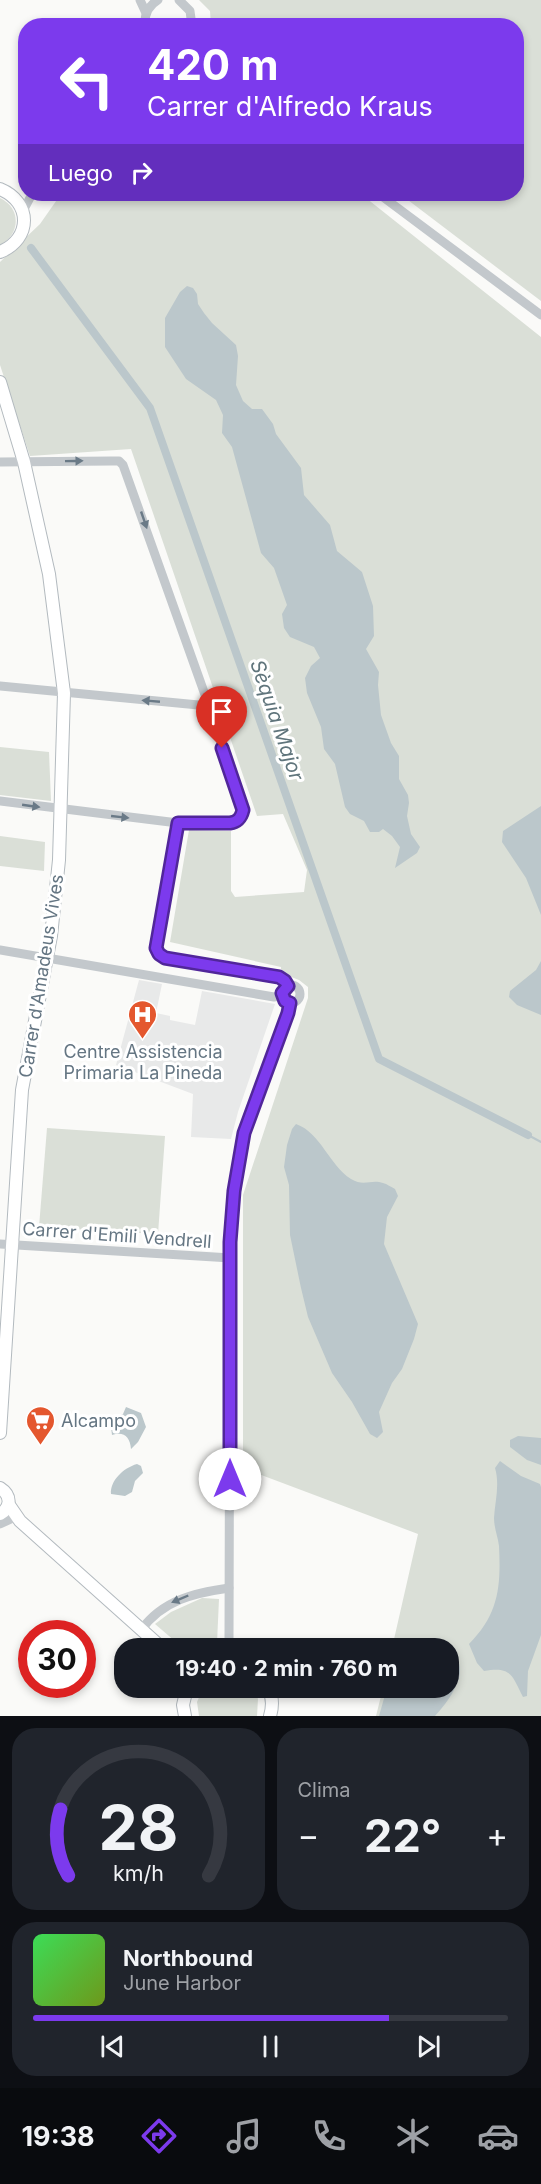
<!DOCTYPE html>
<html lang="es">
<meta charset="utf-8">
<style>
:root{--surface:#171b24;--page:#20242c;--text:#f1f3f6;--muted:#9ea1a6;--line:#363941;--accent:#7c3aed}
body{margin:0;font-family:Inter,sans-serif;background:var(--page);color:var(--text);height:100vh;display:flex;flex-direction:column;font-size:22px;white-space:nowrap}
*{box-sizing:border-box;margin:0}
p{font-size:20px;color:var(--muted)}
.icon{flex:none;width:33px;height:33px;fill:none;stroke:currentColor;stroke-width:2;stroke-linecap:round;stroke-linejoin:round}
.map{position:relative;height:1716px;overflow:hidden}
.sheet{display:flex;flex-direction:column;gap:12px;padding:12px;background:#0d0f14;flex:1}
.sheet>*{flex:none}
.banner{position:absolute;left:18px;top:18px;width:506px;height:183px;border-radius:24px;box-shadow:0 3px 9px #0003;background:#7c3aed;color:#fff;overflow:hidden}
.speed{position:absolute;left:18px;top:1620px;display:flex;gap:12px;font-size:30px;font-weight:700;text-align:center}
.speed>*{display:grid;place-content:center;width:78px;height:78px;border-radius:50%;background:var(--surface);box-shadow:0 3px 9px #0003;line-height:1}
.speed .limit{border:9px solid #d22;background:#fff;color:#111}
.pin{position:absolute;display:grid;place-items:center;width:51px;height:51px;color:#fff;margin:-62px -26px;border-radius:50% 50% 50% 0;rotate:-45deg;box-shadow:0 0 6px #0007}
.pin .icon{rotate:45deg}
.me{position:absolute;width:66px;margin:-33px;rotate:0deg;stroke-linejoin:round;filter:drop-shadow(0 0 4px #0008)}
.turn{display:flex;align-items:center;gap:21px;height:126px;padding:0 30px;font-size:27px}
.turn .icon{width:78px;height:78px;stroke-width:2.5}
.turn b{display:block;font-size:42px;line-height:51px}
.then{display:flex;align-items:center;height:57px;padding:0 30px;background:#0003;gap:12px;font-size:22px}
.big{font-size:45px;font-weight:700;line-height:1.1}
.sheet .card{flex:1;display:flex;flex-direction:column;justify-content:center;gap:9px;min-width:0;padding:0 21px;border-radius:24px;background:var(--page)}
.sheet .dial{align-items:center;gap:0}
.dial svg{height:156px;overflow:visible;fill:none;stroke:var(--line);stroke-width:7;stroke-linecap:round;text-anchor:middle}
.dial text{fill:var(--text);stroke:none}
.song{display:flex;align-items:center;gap:18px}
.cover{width:72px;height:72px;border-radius:9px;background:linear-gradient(135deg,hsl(130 70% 55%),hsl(80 70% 35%))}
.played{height:6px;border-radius:3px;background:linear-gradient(90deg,var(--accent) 75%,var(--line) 75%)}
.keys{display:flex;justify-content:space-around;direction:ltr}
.heat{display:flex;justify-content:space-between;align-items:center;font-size:33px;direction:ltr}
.sheet .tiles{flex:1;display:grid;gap:12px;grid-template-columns:1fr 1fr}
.card:last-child{grid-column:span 2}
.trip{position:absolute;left:114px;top:1638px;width:345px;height:60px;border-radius:24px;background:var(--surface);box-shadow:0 3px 9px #0003;font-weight:700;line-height:60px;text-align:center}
.tab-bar{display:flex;height:96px;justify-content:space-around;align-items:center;background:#090b0e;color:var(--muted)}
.tab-bar .icon{width:42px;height:42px}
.tab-bar .active{color:var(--accent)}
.tab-bar b{font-size:27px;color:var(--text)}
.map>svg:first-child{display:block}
.built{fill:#e8e9e9}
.green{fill:#dadfd7}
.water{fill:#bbc7cb}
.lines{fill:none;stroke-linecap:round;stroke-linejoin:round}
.stream{stroke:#bbc7cb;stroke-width:2}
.canal{stroke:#bbc7cb;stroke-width:8}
.secondary-casing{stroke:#b3babf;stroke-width:14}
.street{stroke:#c3c8cc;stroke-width:9}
.secondary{stroke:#fff;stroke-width:12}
.oneway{fill:#6a7a87}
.route-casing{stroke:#51269a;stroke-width:15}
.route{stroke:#7c3aed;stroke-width:10}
.labels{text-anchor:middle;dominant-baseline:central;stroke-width:6;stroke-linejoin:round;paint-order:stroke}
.street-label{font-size:18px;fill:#657683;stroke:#fff}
.poi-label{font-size:18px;fill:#657683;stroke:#fff}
.water-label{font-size:20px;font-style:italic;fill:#60757c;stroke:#fff}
</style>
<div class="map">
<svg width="541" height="1716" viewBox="0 0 541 1716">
<rect width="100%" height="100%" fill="#fafaf8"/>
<polygon class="built" points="139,980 162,984 156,1013 170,1016 170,1020 195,1025 202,991 275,1004 238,1112 231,1139 191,1137 193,1094 116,1065"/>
<g class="green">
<polygon points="199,0 541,0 541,301 400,194 516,194 516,26 211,25 210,11"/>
<polygon points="61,194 361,194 541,337 541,1716 376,1716 383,1688 448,1688 448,1648 392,1648 418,1534 243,1468 243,1195 308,998 308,987 299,980 281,973 281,967 170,942 189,830 231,831 231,891 235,897 304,892 307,870 283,814 257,816 131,449 30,456 0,365 0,262 40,224"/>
<path d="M0 198C21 208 21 234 0 245Z"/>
<polygon points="0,747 49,752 51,801 0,795"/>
<polygon points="0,836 45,842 44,871 0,866"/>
<polygon points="47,1128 165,1136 158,1234 39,1227"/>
<polygon points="202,1598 219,1599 217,1643 213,1648 183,1648 155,1624 171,1612"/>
<polygon points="203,1688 253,1688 258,1699 257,1716 199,1716 197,1702"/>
</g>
<g class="water">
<polygon points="187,286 193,288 197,294 198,304 204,313 212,323 236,345 238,356 236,385 243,401 252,409 262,409 273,424 276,434 301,468 304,495 330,525 337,551 362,572 373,606 374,636 366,649 379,672 378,685 381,715 391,743 399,756 399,779 408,795 409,803 407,816 411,834 420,847 417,853 395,868 400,847 392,836 383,829 379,832 370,832 364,821 350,814 345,807 335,764 324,749 321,727 307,693 305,678 311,666 320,658 314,647 290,637 284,628 282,614 287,605 274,568 261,553 232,447 222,433 223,415 216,400 186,379 165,347 165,318 180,292"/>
<polygon points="541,806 541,915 526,878 502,842 503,831"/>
<polygon points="541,961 541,1015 517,1005 509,997 510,991 536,970"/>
<path d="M296 1124C321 1133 329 1165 351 1179 364 1187 371 1179 383 1183 387 1184 391 1187 395 1189L398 1196 387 1217 384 1244 418 1324 414 1339 402 1369 392 1383 379 1412 383 1432 377 1438 370 1434 352 1402 332 1373 308 1317 301 1288 290 1235 289 1185 284 1167 287 1145 292 1129Z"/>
<path d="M126 1407 141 1413 146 1427 138 1442 131 1449C130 1437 124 1431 112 1435L110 1419 123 1414Z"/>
<polygon points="518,1436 541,1438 541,1465 527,1460 510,1447 510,1440"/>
<path d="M500 1461 521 1476 540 1484 541 1487V1635L528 1671 527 1696 523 1697C512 1675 511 1666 484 1671L477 1663 469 1644C499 1614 501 1586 499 1546 498 1537 494 1528 494 1518 495 1501 500 1485 495 1468Z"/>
<path d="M137 1464 141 1466 143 1473 135 1481 132 1492 125 1496 111 1494C110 1481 123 1468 137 1464Z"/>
<path d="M449 1654 454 1655C457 1659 460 1663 460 1668 461 1685 445 1705 435 1716H379L387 1688H448Z"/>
</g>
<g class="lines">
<polyline class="stream" points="528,1135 541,1142"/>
<polyline class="canal" points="31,248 150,408 379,1059 528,1135"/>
<defs>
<g id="secondary">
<path d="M0 189C32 202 32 239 0 252"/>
<polyline points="0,382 24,462 49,574 64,693 59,860 51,936 22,1090 0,1433"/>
<path d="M0 1488C11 1495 12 1507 0 1514"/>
<polyline points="9,1505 20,1521 162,1648"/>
<path d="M268 1688C273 1697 273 1706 270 1716"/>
<polyline points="185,1716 183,1705 187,1688"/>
</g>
</defs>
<use href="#secondary" class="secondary-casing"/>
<g class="street">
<polyline points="140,0 146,13"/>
<polyline points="179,0 190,11 192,26"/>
<path d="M145 26C144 14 148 6 158 0"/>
<polyline points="379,194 541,315"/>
<polyline points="23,211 32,194"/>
<path d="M0 462 112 461H119L123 465 209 706 243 810C241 816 239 821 232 823H178L0 801"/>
<polyline points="0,686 209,706"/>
<path d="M178 823 156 946C157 954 162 957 170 959L279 977 285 981 288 986"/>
<polyline points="0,950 274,997 282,996"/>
<circle cx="291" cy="994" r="9"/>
<polyline points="0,1244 231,1258"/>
<polyline points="0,1524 13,1518"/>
<path d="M141 1630C163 1600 194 1593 229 1588"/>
<polyline points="229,1641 230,1242 234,1191 244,1133 285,1022 290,1003"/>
</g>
<use href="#secondary" class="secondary"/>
</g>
<defs><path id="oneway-solid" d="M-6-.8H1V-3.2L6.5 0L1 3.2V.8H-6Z" transform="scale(1.5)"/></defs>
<g class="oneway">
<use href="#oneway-solid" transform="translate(74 461) rotate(-1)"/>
<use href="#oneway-solid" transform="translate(144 520) rotate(71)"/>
<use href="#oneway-solid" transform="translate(151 701) rotate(-175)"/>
<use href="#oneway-solid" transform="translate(31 806) rotate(8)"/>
<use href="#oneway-solid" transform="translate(120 817) rotate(6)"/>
<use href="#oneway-solid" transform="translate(180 1599) rotate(157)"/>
</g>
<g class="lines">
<defs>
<path id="route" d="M222 748 243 810C241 818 238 822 230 823H178L156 948 159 954 165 958 279 977 285 981 288 986 282 993 285 1001 290 1003 288 1013 244 1133 234 1191 230 1242V1479"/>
</defs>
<use href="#route" class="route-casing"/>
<use href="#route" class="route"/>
</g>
<defs>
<symbol id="hospital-pin" viewBox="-11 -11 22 30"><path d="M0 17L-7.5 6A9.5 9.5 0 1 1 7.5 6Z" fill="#e4572e" stroke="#fff"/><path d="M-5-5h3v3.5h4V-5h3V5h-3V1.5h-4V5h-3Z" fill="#fff"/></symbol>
<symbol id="supermarket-pin" viewBox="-11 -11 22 30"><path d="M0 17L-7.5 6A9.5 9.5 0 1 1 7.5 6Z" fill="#e4572e" stroke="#fff"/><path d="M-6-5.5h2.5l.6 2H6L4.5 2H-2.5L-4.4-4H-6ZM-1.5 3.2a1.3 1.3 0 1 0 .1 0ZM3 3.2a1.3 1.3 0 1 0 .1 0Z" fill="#fff"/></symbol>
</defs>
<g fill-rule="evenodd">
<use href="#hospital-pin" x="126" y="998" width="33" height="45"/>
<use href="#supermarket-pin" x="24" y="1404" width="33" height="45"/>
</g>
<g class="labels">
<g class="street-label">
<text transform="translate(41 976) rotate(-81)">Carrer d'Amadeus Vives</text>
<text transform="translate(117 1235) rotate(4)">Carrer d'Emili Vendrell</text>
</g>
<g class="poi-label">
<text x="143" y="1051">Centre Assistencia<tspan x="143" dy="21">Primaria La Pineda</tspan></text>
<text x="61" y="1420" text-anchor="start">Alcampo</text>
</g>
<g class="water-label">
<text transform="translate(277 720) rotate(71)">Sèquia Major</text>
</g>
</g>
</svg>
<div class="speed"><div class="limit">30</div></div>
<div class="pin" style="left:222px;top:748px;background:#d93025"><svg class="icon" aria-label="arrive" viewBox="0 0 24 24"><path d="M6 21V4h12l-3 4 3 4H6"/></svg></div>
<svg class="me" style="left:230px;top:1479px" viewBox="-20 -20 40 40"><circle r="19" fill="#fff"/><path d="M0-13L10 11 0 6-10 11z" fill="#7c3aed"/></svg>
<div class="trip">19:40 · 2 min · 760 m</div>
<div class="banner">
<div class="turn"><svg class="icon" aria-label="left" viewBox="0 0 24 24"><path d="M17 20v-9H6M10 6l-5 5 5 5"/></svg><div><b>420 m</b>Carrer d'Alfredo Kraus</div></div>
<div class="then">Luego<svg class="icon" aria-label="right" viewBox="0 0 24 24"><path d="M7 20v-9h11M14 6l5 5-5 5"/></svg></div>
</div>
</div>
<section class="sheet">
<div class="tiles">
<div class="card dial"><svg viewBox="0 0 100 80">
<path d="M14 69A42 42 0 1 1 86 69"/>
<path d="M14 69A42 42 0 0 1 10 35" stroke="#7c3aed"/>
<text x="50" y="56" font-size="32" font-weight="700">28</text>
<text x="50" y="72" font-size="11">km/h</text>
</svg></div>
<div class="card"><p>Clima</p>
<div class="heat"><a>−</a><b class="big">22°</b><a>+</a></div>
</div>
<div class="card">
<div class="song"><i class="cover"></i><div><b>Northbound</b><p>June Harbor</p></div></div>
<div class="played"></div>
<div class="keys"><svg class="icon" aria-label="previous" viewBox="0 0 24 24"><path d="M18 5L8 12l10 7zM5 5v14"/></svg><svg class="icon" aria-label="pause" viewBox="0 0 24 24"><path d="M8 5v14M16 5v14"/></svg><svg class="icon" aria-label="next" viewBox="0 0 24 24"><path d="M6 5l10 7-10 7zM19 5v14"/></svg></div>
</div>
</div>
</section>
<nav class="tab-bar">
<b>19:38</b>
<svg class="icon active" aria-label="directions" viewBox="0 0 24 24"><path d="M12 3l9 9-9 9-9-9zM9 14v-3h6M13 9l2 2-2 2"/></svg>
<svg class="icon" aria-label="music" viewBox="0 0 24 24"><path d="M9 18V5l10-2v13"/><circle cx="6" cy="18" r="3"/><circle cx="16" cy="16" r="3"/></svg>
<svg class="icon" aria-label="phone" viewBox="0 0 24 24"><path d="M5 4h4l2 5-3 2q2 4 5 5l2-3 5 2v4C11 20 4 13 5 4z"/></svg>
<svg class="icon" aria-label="climate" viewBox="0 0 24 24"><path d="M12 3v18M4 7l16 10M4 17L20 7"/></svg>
<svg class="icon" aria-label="car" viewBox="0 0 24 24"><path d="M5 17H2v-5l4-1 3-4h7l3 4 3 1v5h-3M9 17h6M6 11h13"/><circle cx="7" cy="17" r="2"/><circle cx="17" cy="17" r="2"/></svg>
</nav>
